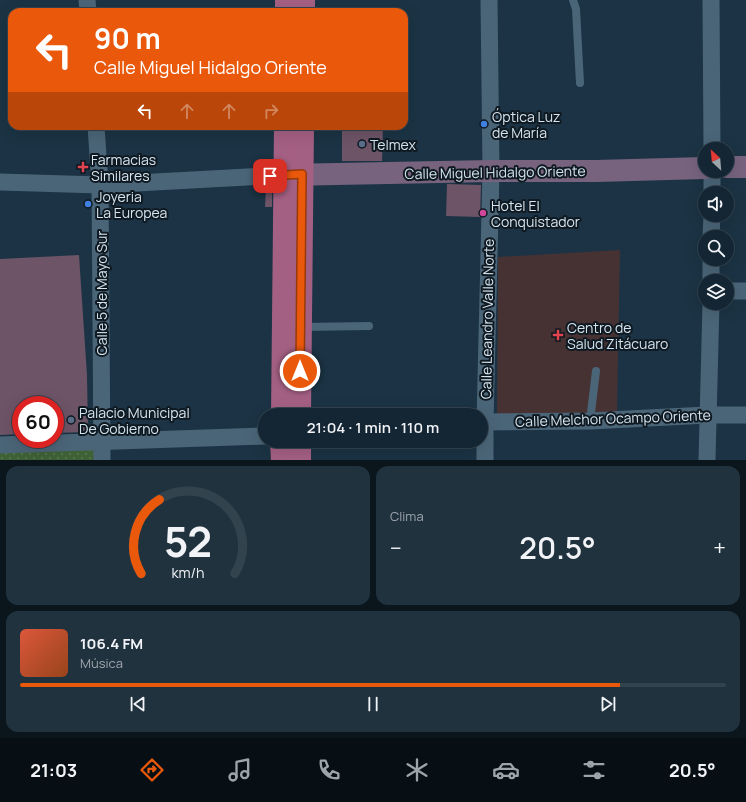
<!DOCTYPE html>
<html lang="es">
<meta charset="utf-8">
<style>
:root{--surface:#142633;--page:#21323f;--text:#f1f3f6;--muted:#9da5ac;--line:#33434e;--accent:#ea580c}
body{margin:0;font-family:Manrope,sans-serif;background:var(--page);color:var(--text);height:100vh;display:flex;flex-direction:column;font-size:15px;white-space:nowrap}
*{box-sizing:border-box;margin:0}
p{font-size:13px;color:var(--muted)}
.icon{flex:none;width:22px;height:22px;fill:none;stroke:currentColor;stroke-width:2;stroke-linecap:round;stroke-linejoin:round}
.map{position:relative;height:460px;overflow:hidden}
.side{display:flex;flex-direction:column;gap:6px;padding:6px;background:#0b151c;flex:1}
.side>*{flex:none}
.guide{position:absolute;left:8px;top:8px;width:400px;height:122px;border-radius:12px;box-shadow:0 4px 16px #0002,0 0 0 1px var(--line);background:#ea580c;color:#fff;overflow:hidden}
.needle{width:26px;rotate:334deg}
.controls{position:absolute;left:698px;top:142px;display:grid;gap:8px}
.controls a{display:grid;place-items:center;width:36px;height:36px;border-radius:50%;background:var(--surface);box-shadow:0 4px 16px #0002,0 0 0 1px var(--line);font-size:20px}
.speed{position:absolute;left:12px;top:396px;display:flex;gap:8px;font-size:20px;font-weight:700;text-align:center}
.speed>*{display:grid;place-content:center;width:52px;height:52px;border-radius:50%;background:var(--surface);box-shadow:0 4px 16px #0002,0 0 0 1px var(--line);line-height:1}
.speed .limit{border:6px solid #d22;background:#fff;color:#111}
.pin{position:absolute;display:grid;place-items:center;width:34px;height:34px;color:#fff;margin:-17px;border-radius:8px;box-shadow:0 2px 6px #0006}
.me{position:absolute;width:44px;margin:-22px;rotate:0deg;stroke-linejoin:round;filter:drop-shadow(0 0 3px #0008)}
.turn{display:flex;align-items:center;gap:14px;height:84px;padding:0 20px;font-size:18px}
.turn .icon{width:52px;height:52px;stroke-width:2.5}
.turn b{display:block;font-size:28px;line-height:34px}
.lanes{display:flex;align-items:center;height:38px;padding:0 20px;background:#0003;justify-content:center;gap:20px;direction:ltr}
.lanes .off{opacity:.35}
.big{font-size:30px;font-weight:600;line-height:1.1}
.side .tile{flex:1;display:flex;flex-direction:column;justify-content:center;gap:6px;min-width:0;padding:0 14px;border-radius:12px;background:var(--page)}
.side .dial{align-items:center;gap:0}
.dial svg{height:104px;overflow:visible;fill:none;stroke:var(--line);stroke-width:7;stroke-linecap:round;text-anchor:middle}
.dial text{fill:var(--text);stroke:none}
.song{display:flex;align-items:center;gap:12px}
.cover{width:48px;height:48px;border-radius:6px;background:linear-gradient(135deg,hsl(10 70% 55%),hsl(20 70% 35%))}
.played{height:4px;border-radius:2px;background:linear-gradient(90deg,var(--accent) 85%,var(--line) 85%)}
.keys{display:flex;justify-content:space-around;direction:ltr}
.heat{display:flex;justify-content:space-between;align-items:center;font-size:22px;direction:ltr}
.side .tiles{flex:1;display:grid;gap:6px;grid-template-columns:1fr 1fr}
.tile:last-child{grid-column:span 2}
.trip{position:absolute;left:258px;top:408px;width:230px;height:40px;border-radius:20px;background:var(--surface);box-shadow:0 4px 16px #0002,0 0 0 1px var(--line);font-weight:600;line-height:40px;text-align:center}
.menu{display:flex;height:64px;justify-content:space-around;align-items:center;background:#080f14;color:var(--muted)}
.menu .icon{width:28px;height:28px}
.menu .selected{color:var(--accent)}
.menu b{font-size:18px;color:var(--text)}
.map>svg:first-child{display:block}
.medical{fill:#463233}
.park{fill:url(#park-dots)}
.building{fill:#6d5467}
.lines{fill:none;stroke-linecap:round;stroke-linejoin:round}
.lane{stroke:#4b6578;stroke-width:8}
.street{stroke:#4b6578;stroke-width:17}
.secondary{stroke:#77637e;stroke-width:22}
.primary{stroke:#a46083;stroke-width:22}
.route-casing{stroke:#983908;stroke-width:10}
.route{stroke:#ea580c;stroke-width:7}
.shop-dot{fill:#3f7fe0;stroke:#0f1921;stroke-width:1.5}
.service-dot{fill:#5c6f8a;stroke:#0f1921;stroke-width:1.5}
.health-dot{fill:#e0444e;stroke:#0f1921;stroke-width:1.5}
.hotel-dot{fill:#d1479c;stroke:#0f1921;stroke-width:1.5}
.labels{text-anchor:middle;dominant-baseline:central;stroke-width:4;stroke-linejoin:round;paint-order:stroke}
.poi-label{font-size:14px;fill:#d5e4ef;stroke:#0f1921;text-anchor:start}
.street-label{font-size:14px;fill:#d5e4ef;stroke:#0f1921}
</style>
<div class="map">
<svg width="746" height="460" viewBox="0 0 746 460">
<defs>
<pattern id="park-dots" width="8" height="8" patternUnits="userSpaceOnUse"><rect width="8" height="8" fill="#3f6136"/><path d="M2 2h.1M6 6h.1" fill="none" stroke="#5a7853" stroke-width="1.8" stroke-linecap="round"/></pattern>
</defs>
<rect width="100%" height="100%" fill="#1b3344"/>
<polygon class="medical" points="620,250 617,413 497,417 498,257"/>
<polygon class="park" points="96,448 96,460 0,460 0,449"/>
<g class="building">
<polygon points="342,126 383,126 382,161 342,161"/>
<polygon points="447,184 481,185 480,217 446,216"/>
<polygon points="266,188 272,189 272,207 265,207"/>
<polygon points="79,255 87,375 88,432 55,433 55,405 21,405 21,434 0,435 0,259"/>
</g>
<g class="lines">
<g class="lane">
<polyline points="573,0 576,9 580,83"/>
<polyline points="302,327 369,326"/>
<polyline points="590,421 596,371"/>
</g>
<g class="street">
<polyline points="87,0 88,12"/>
<polyline points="711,0 712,149"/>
<polyline points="96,126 100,185 102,460"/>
<polyline points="0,182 100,185 285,175"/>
<polyline points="712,193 712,171"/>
<polyline points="711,237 712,215"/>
<polyline points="711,281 711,259"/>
<polyline points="727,291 746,291"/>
<polyline points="481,422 590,421 707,415 746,415"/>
<polyline points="0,445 265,436"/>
<polyline points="485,460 485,422 491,171 489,0"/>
<polyline points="707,460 711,303"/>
</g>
<g class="secondary">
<polyline points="727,167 746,167"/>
<polyline points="285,175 491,171 596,171 705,168"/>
</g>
<g class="primary">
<polyline points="286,12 286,0"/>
<polyline points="304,12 304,0"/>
<polyline points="282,415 285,126"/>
<polyline points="300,415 303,126"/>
<polyline points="281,441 282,460"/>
<polyline points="300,441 300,460"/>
</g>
</g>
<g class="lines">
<defs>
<polyline id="route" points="270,176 302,174 300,371"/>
</defs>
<use href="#route" class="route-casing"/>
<use href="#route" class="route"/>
</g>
<g class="shop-dot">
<circle cx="484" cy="124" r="4"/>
<circle cx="88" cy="204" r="4"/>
</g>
<g class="service-dot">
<circle cx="362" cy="144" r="4"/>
<circle cx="71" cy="420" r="4"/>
</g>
<g class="health-dot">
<path d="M81 161h4v4h4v4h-4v4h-4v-4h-4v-4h4z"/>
<path d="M556 329h4v4h4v4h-4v4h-4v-4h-4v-4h4z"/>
</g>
<circle class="hotel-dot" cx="483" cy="213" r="4"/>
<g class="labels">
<g class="poi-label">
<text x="492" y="116">Óptica Luz<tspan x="492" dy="16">de María</tspan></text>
<text x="370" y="144">Telmex</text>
<text x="91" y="159">Farmacias<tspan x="91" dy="16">Similares</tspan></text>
<text x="96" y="196">Joyeria<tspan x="96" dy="16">La Europea</tspan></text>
<text x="491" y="205">Hotel El<tspan x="491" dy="16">Conquistador</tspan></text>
<text x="567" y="327">Centro de<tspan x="567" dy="16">Salud Zitácuaro</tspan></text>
<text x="79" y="412">Palacio Municipal<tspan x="79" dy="16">De Gobierno</tspan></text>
</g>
<g class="street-label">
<text transform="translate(495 172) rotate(-1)">Calle Miguel Hidalgo Oriente</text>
<text transform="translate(101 293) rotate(-90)">Calle 5 de Mayo Sur</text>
<text transform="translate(487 319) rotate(-89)">Calle Leandro Valle Norte</text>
<text transform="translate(613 418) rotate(-2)">Calle Melchor Ocampo Oriente</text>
</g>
</g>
</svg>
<div class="controls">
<a><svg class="needle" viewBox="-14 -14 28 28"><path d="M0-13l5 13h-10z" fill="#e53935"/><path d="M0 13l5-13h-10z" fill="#9da5ac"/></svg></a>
<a><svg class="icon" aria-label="sound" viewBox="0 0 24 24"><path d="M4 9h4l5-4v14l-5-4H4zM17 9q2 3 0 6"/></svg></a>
<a><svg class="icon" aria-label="search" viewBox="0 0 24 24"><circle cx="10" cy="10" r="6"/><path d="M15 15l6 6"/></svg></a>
<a><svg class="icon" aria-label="layers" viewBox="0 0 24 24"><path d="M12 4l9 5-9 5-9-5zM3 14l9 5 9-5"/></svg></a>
</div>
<div class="speed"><div class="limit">60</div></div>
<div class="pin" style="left:270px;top:176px;background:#d93025"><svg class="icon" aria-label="arrive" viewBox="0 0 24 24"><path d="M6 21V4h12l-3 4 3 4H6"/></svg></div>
<svg class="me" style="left:300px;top:371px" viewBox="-20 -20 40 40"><circle r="17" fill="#ea580c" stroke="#fff" stroke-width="3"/><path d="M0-11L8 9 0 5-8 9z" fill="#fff"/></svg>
<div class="trip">21:04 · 1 min · 110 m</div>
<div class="guide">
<div class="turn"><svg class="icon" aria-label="left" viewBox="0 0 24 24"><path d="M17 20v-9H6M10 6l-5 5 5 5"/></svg><div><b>90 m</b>Calle Miguel Hidalgo Oriente</div></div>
<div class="lanes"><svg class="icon" aria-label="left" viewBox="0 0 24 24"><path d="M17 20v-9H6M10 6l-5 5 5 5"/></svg><svg class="icon off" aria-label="ahead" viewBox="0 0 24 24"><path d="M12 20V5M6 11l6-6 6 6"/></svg><svg class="icon off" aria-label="ahead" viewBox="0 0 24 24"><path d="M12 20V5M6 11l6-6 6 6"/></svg><svg class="icon off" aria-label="right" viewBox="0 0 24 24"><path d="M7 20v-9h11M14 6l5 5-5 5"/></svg></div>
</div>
</div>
<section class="side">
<div class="tiles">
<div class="tile dial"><svg viewBox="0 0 100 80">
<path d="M14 69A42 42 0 1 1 86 69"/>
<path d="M14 69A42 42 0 0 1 28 12" stroke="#ea580c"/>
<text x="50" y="56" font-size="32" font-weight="700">52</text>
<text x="50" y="72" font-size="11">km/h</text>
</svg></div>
<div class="tile"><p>Clima</p>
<div class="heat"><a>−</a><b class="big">20.5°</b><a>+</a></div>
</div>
<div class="tile">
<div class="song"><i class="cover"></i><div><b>106.4 FM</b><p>Música</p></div></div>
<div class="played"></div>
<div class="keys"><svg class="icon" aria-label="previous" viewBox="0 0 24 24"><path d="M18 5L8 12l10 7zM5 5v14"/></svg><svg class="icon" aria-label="pause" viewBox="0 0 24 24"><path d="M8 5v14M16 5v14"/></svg><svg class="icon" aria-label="next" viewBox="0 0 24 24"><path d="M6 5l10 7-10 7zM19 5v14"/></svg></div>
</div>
</div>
</section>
<nav class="menu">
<b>21:03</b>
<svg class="icon selected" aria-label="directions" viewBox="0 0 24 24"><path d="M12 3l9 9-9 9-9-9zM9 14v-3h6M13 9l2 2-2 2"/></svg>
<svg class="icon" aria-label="music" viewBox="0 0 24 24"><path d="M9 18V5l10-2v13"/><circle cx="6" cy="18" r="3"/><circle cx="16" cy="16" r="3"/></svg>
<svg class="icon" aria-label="phone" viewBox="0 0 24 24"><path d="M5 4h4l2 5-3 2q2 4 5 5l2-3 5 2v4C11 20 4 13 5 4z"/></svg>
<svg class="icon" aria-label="climate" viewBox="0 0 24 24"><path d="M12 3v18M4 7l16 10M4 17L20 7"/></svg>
<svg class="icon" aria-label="car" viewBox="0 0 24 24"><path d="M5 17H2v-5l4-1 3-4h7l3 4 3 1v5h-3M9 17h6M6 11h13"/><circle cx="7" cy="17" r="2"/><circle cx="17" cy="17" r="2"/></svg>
<svg class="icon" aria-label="filters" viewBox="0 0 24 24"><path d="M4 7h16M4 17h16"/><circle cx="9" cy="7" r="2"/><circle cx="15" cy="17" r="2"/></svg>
<b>20.5°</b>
</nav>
